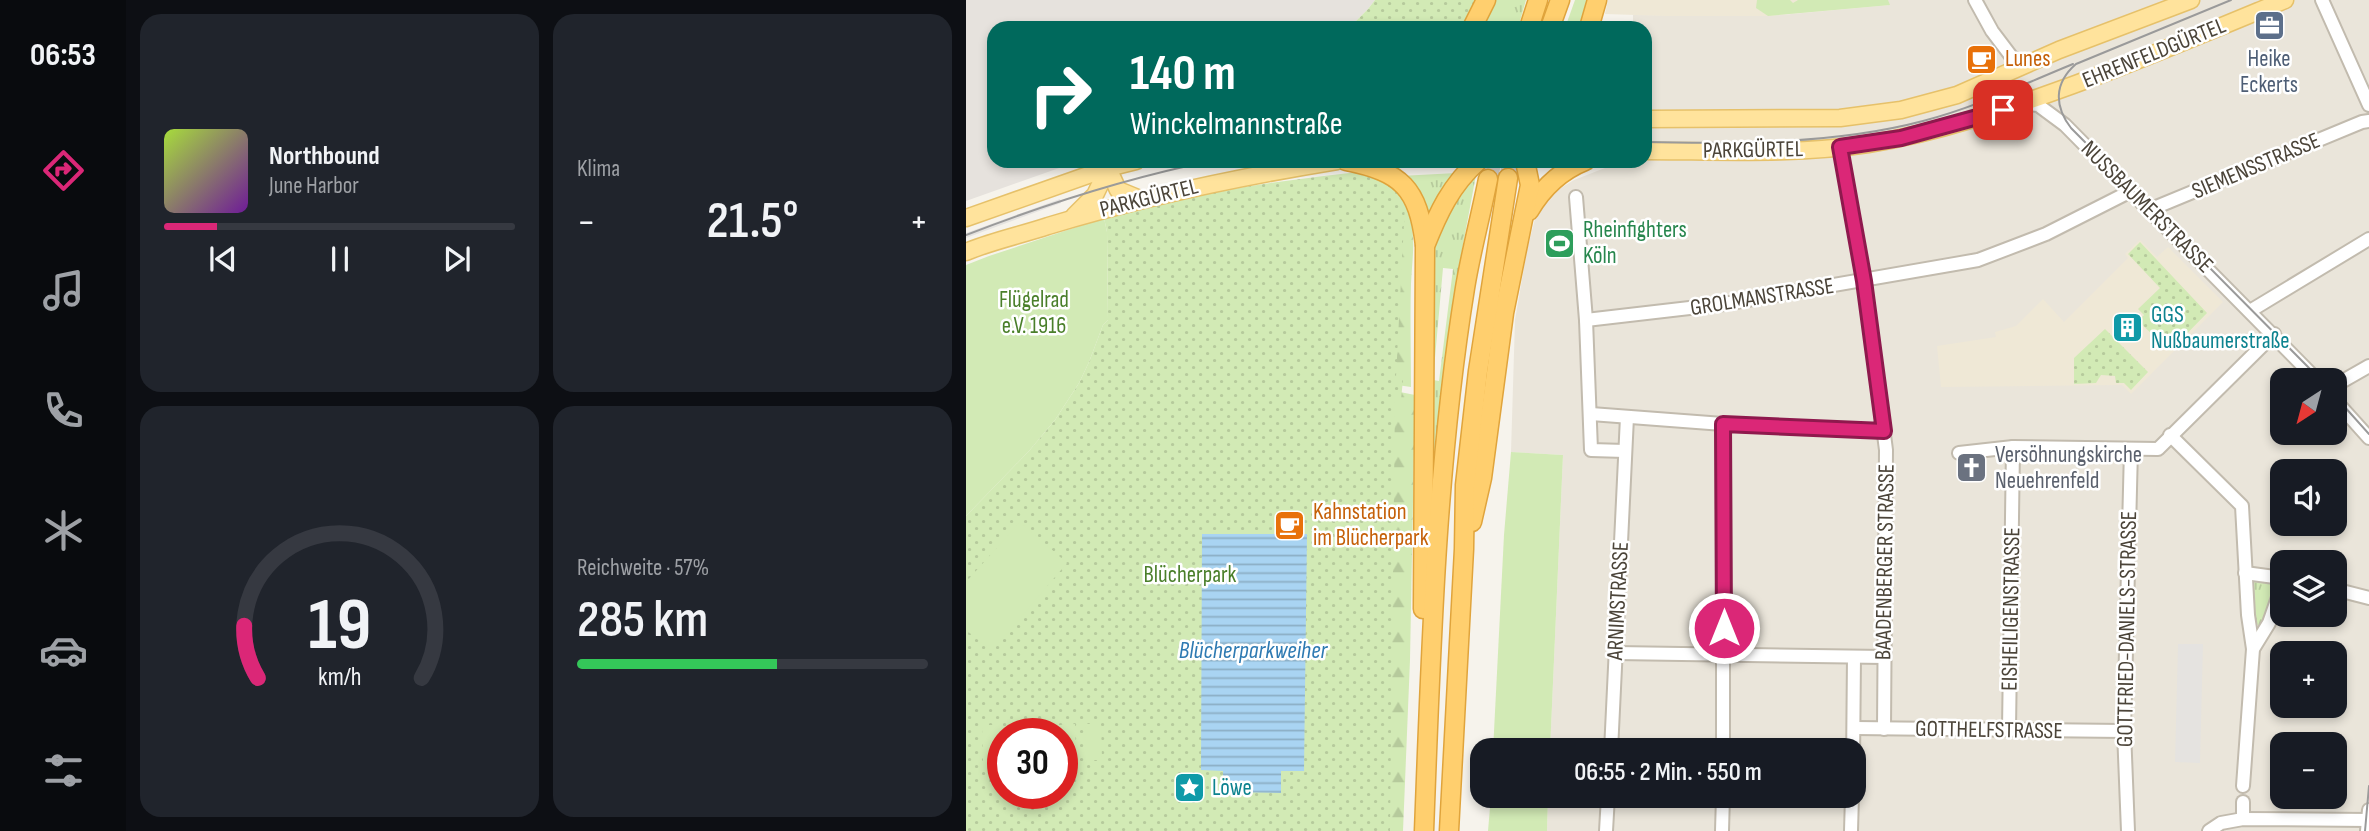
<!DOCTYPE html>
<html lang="de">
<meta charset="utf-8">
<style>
:root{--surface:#171b24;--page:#20242c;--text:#f1f3f6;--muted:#9ea1a6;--line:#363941;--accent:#db2777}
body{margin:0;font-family:"Sofia Sans Condensed",sans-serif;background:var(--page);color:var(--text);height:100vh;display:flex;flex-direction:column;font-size:26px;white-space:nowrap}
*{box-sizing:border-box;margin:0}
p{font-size:23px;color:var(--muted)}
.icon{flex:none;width:38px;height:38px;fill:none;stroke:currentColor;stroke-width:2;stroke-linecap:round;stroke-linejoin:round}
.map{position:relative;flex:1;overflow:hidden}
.side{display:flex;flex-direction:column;gap:14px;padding:14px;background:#0d0f14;width:840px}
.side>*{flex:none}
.top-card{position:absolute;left:21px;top:21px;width:665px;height:147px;border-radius:21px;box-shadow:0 4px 10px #0003;background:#00695c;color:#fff;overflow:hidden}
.needle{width:46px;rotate:216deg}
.tools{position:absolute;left:1304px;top:368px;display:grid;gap:14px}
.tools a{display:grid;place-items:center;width:77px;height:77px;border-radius:14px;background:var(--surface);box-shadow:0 4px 10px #0003;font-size:35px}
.speed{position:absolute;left:21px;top:718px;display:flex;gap:14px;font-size:35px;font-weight:700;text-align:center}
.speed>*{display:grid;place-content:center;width:91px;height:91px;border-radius:50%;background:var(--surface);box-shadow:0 4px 10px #0003;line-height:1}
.speed .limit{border:10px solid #d22;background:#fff;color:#111}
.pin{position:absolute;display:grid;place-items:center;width:60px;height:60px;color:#fff;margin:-30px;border-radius:14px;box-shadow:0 4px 10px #0006}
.me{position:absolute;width:77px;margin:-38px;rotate:0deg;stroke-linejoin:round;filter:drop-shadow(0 0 5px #0008)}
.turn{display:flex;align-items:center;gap:24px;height:147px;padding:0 28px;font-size:32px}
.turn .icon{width:91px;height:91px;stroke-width:2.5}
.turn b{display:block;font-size:49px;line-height:60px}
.big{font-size:52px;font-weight:600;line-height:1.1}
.side .card{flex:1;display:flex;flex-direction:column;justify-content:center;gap:10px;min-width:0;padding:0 24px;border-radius:21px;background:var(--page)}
.side .dial{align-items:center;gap:0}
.dial svg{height:182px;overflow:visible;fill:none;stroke:var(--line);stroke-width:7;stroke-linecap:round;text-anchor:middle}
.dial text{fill:var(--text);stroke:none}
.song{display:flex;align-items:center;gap:21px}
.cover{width:84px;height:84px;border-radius:10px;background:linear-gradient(135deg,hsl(80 70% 55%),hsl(280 70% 35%))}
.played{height:7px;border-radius:4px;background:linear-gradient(90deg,var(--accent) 15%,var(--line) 15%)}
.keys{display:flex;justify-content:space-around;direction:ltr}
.heat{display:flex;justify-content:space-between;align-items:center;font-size:38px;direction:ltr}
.charge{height:10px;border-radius:5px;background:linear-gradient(90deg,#34c759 57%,var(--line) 0)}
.side .tiles{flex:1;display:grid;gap:14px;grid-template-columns:repeat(2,1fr)}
.trip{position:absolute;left:504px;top:738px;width:396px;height:70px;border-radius:21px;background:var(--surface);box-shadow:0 4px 10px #0003;font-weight:600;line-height:70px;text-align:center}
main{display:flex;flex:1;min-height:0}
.menu{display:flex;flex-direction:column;width:126px;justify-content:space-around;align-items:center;background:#090b0e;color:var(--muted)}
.menu .icon{width:49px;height:49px}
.menu .current{color:var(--accent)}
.menu b{font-size:32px;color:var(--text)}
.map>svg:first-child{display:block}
.residential{fill:#eae5da;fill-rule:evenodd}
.industrial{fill:#e6e2dd}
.education{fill:#efe8d6}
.grass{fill:url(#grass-tufts);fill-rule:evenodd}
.forest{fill:url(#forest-firs)}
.park{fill:url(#park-dots);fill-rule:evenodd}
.garden{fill:#d2eab5}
.parking{fill:#e5e3e0}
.water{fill:url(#water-rules)}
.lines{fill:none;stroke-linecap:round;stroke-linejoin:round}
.highway-tunnel{stroke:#d4d0c8;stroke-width:18;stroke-dasharray:18 9;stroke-linecap:butt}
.minor-casing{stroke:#c2bbae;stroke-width:16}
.major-casing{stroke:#e6c16a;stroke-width:19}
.highway-casing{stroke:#e0a43c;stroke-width:21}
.minor{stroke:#fff;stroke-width:12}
.major{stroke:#ffe39c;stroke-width:16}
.highway{stroke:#ffcf6e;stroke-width:18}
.tram{stroke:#9a9a9a;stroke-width:2}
.route-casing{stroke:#8e194d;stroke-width:18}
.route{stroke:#db2777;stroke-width:12}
.labels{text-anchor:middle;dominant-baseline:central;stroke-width:5;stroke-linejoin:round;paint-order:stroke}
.street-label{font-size:23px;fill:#4b4439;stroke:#fff}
.food-label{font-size:23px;fill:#c56008;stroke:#fff;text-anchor:start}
.service-label{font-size:23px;fill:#4e5e75;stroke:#fff}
.leisure-label{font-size:23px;fill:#27864d;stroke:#fff;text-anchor:start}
.park-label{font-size:23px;fill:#4a7f2a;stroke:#fff}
.culture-label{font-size:23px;fill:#0d838f;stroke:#fff;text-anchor:start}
.worship-label{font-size:23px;fill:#5b616d;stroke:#fff;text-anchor:start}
.water-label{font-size:24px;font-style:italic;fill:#2e7ab2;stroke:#fff}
</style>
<main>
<nav class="menu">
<b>06:53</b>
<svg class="icon current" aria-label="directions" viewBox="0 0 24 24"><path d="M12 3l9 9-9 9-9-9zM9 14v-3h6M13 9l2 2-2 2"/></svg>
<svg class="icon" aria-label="music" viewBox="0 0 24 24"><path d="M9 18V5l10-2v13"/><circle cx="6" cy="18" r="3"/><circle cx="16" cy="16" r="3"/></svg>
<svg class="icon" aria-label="phone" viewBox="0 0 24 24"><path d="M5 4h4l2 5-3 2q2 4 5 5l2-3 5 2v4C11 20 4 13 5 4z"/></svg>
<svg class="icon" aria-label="climate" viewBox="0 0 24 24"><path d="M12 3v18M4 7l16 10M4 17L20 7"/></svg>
<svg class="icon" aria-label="car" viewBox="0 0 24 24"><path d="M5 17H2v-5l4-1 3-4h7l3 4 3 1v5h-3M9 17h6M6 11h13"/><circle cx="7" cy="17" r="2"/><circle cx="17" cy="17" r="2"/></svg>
<svg class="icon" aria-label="filters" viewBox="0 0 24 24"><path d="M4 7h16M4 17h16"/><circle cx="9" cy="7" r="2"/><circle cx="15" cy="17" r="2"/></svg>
</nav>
<section class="side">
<div class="tiles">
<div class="card">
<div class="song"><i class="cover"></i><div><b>Northbound</b><p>June Harbor</p></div></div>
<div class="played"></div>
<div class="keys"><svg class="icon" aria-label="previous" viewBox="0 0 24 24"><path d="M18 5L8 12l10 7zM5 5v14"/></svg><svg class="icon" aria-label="pause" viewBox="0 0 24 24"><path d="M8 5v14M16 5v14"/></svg><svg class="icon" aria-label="next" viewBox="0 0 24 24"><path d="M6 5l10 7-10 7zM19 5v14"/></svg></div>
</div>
<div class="card"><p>Klima</p>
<div class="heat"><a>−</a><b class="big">21.5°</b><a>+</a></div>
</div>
<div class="card dial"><svg viewBox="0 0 100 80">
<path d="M14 69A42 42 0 1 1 86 69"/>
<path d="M14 69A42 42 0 0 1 8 46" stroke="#db2777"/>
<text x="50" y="56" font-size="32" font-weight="700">19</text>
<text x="50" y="72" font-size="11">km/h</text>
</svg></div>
<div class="card"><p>Reichweite · 57%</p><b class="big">285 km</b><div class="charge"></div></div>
</div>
</section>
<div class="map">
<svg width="1403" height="831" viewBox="0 0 1403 831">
<defs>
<pattern id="grass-tufts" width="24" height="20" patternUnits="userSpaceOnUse" patternTransform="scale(1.75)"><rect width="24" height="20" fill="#d2eab5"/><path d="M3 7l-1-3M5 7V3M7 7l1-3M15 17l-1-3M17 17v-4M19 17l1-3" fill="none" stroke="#b6ca9c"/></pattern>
<pattern id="forest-firs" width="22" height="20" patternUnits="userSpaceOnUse" patternTransform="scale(1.75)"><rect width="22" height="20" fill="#d2eab5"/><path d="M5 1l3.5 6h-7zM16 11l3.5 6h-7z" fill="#b6ca9c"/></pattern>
<pattern id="park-dots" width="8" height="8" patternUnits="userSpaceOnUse" patternTransform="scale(1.75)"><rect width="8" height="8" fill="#d2eab5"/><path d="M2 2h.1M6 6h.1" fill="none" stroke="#b6ca9c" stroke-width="1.8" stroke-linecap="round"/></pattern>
<pattern id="water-rules" width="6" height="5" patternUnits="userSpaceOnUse" patternTransform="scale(1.75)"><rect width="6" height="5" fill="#a9d4f2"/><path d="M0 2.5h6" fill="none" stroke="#8caec5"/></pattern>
</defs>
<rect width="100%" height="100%" fill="#f6f3ec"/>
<path class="residential" d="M922 0H1403V831H581L582 796H887V751H584L597 455 545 452 549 320 561 250 569 219 575 203 580 197 608 180 644 166 645 161H679V28H667V15L803 16 923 5ZM1316 380H1368V432H1316ZM1316 471H1368V523H1316ZM1316 562H1368V614H1316ZM1316 653H1368V705H1316ZM1316 744H1368V796H1316Z"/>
<polygon class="industrial" points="0,0 409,0 402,9 383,28 28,28 28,161 113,161 0,201"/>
<g class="education">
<polygon points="642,0 922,0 924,5 802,16 701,16 639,14"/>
<polygon points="1174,240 1191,257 1202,247 1257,302 1165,394 1156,385 975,387 971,346 1030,337 1029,332 1050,326 1077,299 1098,322 1162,258 1159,254"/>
</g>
<g class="grass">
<polygon points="528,0 560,0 552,28 516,28"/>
<polygon points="609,0 621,0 614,28 599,28"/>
<polygon points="490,173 471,198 460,222 434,176"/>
<path d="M510 175 491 277 478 370 466 503 467 256C472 225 486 197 510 175ZM477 268 487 269 473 381 467 380Z"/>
<polygon points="1285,578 1301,579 1312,584 1301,622 1295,626 1287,623"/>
</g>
<g class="forest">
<path d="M435 194C452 230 447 245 445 284 444 318 445 353 445 387L424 384Z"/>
<polygon points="424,390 449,395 444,660 437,831 407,831"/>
</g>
<g class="park">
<polygon points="409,0 513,0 499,28 383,28 402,9"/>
<path d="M404 171 429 182 439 204 430 377 437 379 435 400H429L424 831H0V516L63 451 89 420 113 383 123 362 137 325 142 320 141 232 138 218C225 193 314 180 404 171ZM37 733H96V793H37Z"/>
<polygon points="1174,242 1241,313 1204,351 1172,321 1178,315 1172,309 1194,288 1162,254"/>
<polygon points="1139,329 1182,372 1165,390 1158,383 1150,383 1149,376 1135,375 1130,383 1108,384 1108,358"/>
</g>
<g class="garden">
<polygon points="791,0 824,0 827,3 832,0 922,0 924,5 802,16 790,8"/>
<polygon points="138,218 141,232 142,320 137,325 123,362 113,383 89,420 63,451 0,516 0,265 23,256"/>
<polygon points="545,452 597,455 584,751 527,751 538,535"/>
<polygon points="54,522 101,563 26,651 0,630 0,582"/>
<polygon points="109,724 110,760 96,760 96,733 93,733 93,725"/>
<polygon points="135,724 136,760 120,760 119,724"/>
<polygon points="16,725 33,725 33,761 17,761"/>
<polygon points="525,796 582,796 581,831 522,831"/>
</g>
<g class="parking">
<polygon points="94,199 95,203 0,238 0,233"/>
<polygon points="1212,644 1237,644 1234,763 1209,762"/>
</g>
<polygon class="water" points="236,534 341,534 338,771 315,771 315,793 257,792 257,771 235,770"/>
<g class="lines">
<g class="highway-tunnel">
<polyline points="542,178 546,161"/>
<polyline points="522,179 527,161"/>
</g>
<defs>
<g id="minor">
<polyline points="1009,0 1026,31 1054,68"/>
<polyline points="1356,0 1403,105"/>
<polyline points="1057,104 1072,105 1099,125 1351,380"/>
<polyline points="874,147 898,281 920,450 918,729"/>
<polyline points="610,197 620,320 625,450 659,451"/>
<polyline points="1183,210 1396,122 1403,121"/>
<polyline points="1284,311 1403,239"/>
<polyline points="620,320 758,304 1012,260 1080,234 1165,191"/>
<polyline points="1368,386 1403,366"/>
<polyline points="1368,399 1403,438"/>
<polyline points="625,414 757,424 918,431"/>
<polyline points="757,424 757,751"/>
<polyline points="1204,435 1276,506 1282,615 1287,649"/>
<polyline points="993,453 1047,447 1192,449 1308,334"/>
<polyline points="1279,573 1316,578"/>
<polyline points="1368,589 1403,598"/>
<polyline points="650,653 918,657"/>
<polyline points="889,728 1158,731"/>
<polyline points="1043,729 1047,447"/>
<polyline points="645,751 661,417"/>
<polyline points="887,763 888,657"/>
<polyline points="1277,786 1287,649 1303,623 1316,586"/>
<polyline points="1277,802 1277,819"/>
<polyline points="640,831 642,796"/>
<polyline points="756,831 757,796"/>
<polyline points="885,831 886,796"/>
<polyline points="1162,831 1158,731 1165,449"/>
<polyline points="1243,831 1255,823 1277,819 1403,820"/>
<polyline points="1401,831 1403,810"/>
</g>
<g id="major">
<polyline points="679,119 874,118 935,110 991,95 1093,50 1225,0"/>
<path d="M679 151C753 151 829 155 902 144 972 133 1041 109 1107 85 1178 59 1249 29 1319 0"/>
<polyline points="142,168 152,190 174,199"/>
<polyline points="108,216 129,195 142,168"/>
<polyline points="0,218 142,168 170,161"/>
<path d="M0 252C26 241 55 235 82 226 177 197 273 177 371 161"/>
</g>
<g id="highway">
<polyline points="506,28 520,0"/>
<polyline points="563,28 572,0"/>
<polyline points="584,28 594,0"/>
<polyline points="623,28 631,0"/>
<path d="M380 161C436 172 452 188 459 245"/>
<path d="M563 211C577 187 594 171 619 161"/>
<polyline points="506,522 516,478 538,313 564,185 559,161"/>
<path d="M457 609 459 246C472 213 485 185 512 161"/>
<path d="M458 831C465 650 470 467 499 288 505 251 515 215 522 179"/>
<polyline points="483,831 498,549 499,485 512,371 542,178"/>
</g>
</defs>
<use href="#minor" class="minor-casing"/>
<use href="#major" class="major-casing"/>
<use href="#highway" class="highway-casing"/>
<use href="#minor" class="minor"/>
<use href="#major" class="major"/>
<use href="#highway" class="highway"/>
<g class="tram">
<path d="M1265 0 1110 64C1088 83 1088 106 1105 128L1355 380"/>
<path d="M679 142C769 144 870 144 957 121 1008 108 1058 84 1107 64"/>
<path d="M0 235C80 204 161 178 245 161"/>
<polyline points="1368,395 1403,434"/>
<polyline points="1399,831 1403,786"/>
</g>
</g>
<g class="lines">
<defs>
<polyline id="route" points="758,628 757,424 918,431 898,281 874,147 935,138 1037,110"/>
</defs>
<use href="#route" class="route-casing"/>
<use href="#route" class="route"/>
</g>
<defs>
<symbol id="office-square" viewBox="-11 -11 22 22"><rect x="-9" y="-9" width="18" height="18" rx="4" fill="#5c6f8a" stroke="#fff"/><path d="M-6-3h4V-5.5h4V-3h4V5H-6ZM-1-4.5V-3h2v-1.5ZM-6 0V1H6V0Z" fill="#fff"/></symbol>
<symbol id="cafe-square" viewBox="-11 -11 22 22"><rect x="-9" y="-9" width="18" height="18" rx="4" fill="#e8710a" stroke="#fff"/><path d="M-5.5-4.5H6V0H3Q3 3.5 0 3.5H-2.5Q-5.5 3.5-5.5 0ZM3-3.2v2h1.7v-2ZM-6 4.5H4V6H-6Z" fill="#fff"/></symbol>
<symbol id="stadium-square" viewBox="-11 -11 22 22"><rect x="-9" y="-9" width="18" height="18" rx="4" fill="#2e9e5b" stroke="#fff"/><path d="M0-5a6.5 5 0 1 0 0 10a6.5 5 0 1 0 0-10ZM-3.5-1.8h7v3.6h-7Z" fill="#fff"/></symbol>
<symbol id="building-square" viewBox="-11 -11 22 22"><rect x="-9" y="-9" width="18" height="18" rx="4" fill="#0f9aa8" stroke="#fff"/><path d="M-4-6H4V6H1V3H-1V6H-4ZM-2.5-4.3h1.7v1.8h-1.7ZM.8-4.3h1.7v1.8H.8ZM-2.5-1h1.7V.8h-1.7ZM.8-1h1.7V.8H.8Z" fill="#fff"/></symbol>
<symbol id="church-square" viewBox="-11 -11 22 22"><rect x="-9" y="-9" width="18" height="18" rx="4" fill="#6b7280" stroke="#fff"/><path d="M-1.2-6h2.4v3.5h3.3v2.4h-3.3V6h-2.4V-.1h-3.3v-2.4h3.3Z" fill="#fff"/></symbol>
<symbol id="sight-square" viewBox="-11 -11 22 22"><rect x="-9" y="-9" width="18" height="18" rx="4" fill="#0f9aa8" stroke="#fff"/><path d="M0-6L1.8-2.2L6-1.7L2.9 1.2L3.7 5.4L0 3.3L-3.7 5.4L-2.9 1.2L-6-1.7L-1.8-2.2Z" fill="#fff"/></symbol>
</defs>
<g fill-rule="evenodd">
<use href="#office-square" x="1286" y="8" width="35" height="35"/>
<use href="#cafe-square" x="998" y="42" width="35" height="35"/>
<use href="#stadium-square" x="576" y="226" width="35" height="35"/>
<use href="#building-square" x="1144" y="310" width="35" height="35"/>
<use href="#church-square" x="988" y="450" width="35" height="35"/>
<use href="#cafe-square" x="306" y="508" width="35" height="35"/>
<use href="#sight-square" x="206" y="770" width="35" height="35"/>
</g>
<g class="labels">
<g class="street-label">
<text transform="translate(1188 53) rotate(-22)">EHRENFELDGÜRTEL</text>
<text transform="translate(787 150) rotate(-1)">PARKGÜRTEL</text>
<text transform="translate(1290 166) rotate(-23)">SIEMENSSTRASSE</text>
<text transform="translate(183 198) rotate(-14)">PARKGÜRTEL</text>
<text transform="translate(1181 207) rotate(45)">NUSSBAUMERSTRASSE</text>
<text transform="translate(796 297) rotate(-9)">GROLMANSTRASSE</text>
<text transform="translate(919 562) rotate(-89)">BAADENBERGER STRASSE</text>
<text transform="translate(652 601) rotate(-87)">ARNIMSTRASSE</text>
<text transform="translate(1045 609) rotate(-89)">EISHEILIGENSTRASSE</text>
<text transform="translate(1161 629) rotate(-89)">GOTTFRIED-DANIELS-STRASSE</text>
<text transform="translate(1023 730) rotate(1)">GOTTHELFSTRASSE</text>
</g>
<g class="food-label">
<text x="1039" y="59">Lunes</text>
<text x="347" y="512">Kahnstation<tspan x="347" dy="26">im Blücherpark</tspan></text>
</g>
<g class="service-label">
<text x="1303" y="59">Heike<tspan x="1303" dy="26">Eckerts</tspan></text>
</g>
<g class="leisure-label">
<text x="617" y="230">Rheinfighters<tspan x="617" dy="26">Köln</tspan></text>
</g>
<g class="park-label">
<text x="68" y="300">Flügelrad<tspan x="68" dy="26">e.V. 1916</tspan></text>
<text x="224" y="575">Blücherpark</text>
</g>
<g class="culture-label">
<text x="1185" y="315">GGS<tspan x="1185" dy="26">Nußbaumerstraße</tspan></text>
<text x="246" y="788">Löwe</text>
</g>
<g class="worship-label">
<text x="1029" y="455">Versöhnungskirche<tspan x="1029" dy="26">Neuehrenfeld</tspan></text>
</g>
<g class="water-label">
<text x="287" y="650">Blücherparkweiher</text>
</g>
</g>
</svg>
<div class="tools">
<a><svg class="needle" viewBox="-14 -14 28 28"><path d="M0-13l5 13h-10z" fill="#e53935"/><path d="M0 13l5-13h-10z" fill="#9ea1a6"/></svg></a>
<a><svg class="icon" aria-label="sound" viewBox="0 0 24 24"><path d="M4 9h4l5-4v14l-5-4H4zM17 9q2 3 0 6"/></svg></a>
<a><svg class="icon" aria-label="layers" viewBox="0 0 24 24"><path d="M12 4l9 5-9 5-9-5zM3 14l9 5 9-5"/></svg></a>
<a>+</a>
<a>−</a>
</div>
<div class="speed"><div class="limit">30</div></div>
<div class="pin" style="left:1037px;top:110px;background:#d93025"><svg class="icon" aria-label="arrive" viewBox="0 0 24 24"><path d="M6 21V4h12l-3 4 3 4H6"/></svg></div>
<svg class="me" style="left:758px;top:628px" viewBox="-20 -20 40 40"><circle r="17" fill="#db2777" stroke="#fff" stroke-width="3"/><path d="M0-11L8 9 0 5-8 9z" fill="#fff"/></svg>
<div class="trip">06:55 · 2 Min. · 550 m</div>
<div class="top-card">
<div class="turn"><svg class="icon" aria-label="right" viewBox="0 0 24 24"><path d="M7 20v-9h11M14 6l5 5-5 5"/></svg><div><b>140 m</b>Winckelmannstraße</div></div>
</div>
</div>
</main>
